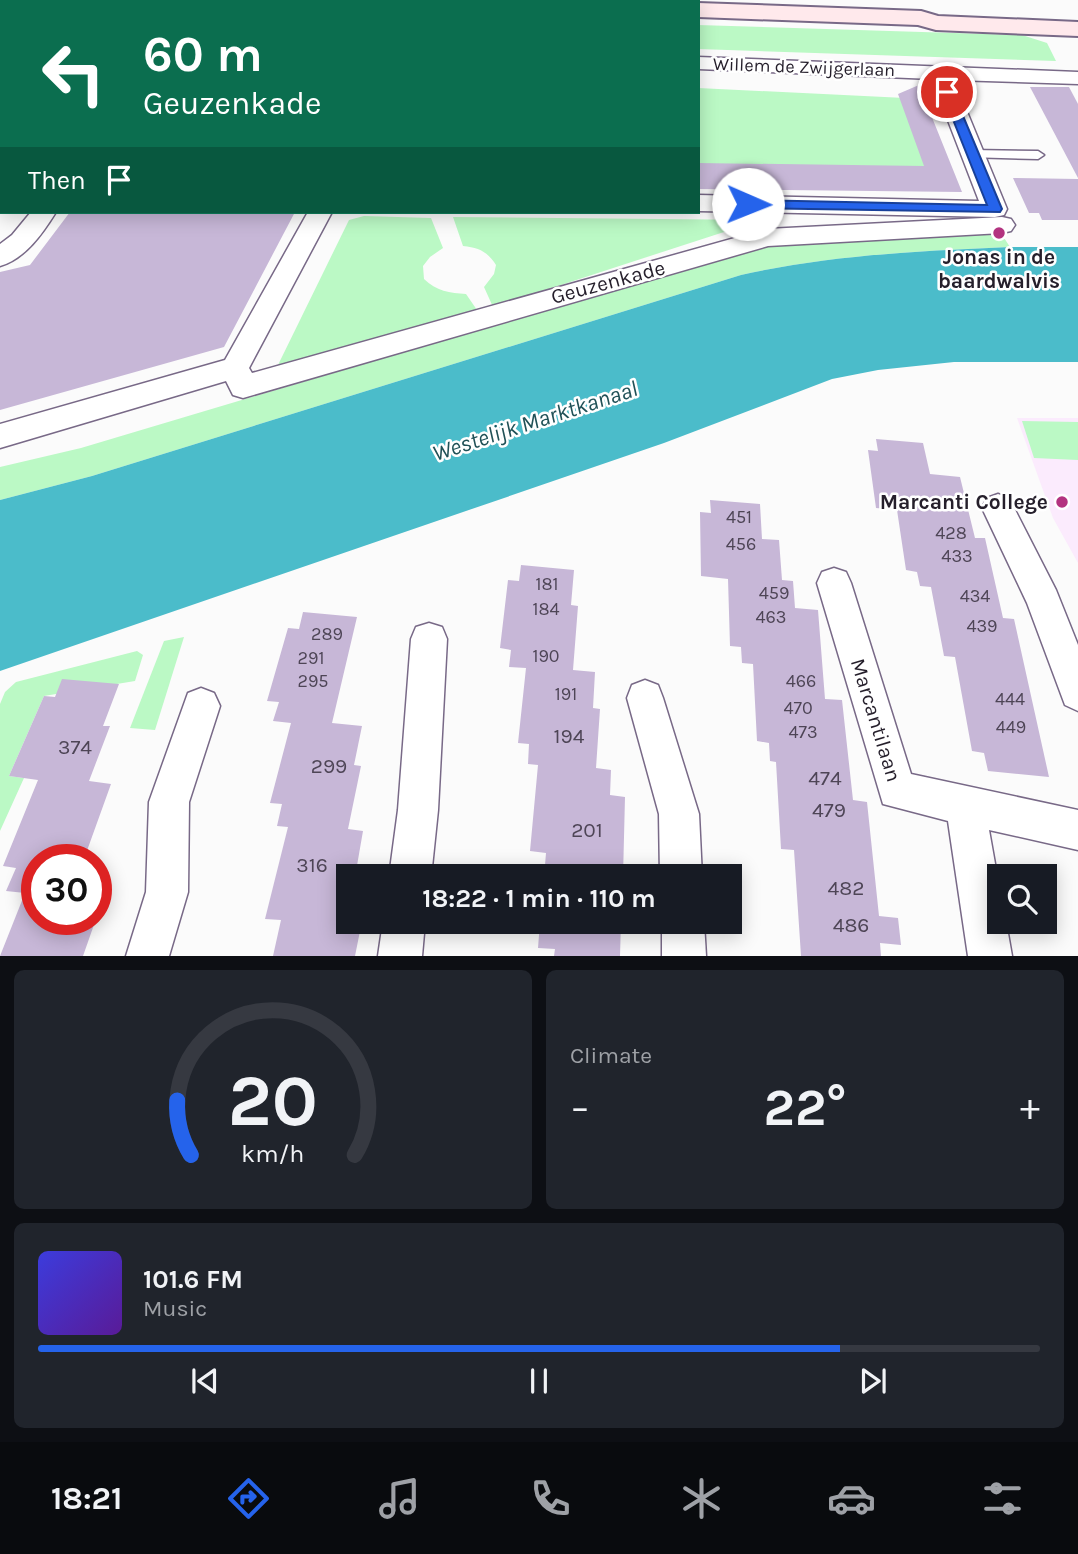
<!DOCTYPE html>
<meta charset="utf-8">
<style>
:root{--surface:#171b24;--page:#20242c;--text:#f1f3f6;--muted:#9ea1a6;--line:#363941;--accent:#2563eb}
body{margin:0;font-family:Karla,sans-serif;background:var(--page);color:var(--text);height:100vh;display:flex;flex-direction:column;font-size:26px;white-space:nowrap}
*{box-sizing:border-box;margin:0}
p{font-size:23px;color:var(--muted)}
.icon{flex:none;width:38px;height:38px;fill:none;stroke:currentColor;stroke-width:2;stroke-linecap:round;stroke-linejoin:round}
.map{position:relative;height:956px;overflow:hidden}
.side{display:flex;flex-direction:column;gap:14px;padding:14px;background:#0d0f14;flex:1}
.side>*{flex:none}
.top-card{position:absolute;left:0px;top:0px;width:700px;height:214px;box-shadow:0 4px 18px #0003;background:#0b6e4f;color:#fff;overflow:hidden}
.buttons{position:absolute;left:987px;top:864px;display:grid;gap:14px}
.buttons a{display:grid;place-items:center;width:70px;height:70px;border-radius:0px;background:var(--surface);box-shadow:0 4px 18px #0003;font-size:35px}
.speed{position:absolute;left:21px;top:844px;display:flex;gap:14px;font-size:35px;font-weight:700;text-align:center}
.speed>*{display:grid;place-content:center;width:91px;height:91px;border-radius:50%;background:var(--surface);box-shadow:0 4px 18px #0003;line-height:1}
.speed .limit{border:10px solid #d22;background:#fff;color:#111}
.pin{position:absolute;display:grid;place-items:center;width:60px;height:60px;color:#fff;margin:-30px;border:4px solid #fff;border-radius:50%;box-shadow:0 2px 7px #0007}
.me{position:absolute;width:77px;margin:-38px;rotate:91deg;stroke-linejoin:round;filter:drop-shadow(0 0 5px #0008)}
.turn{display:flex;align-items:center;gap:24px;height:147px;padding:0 28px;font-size:32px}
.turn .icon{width:91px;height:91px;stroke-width:2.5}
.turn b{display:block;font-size:49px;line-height:60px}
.then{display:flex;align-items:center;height:66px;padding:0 28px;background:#0003;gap:14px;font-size:26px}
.big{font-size:52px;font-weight:700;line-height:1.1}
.side .widget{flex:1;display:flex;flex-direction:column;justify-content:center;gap:10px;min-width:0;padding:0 24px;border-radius:10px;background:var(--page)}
.side .dial{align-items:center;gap:0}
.dial svg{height:182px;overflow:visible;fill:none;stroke:var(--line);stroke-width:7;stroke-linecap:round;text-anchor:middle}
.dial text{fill:var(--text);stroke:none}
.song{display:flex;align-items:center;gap:21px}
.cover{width:84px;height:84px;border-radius:10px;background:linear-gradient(135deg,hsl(240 70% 55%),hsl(270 70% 35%))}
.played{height:7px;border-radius:4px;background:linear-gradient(90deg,var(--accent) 80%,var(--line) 80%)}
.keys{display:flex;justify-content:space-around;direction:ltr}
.heat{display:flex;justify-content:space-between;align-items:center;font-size:38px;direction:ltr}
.side .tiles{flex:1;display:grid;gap:14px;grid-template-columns:1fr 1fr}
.widget:last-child{grid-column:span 2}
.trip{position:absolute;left:336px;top:864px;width:406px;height:70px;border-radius:0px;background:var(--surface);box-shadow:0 4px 18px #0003;font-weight:700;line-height:70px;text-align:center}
.tabs{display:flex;height:112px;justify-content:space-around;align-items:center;background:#090b0e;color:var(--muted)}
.tabs .icon{width:49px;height:49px}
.tabs .selected{color:var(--accent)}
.tabs b{font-size:32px;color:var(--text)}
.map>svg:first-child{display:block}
.education{fill:#fbebfd}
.green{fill:#bbf9c5}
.water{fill:#4bbcca}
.building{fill:#c7b7d7}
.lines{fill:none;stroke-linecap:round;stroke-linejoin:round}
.lane-casing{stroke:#786987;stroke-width:3}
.street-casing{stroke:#786987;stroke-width:3}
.secondary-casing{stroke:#786987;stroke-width:4}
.lane{fill:#fff;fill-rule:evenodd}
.street{fill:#fff;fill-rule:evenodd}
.secondary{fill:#ffe9ec;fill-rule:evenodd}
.route{fill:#2563eb;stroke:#184099;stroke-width:2}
.poi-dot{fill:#b33380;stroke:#fff;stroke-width:2.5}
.labels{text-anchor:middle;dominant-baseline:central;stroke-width:5;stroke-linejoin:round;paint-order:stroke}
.far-street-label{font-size:18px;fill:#251f2b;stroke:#fff}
.number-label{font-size:18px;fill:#4e4556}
.poi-label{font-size:21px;font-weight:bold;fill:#251f2b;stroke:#fff}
.street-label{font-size:21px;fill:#251f2b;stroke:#fff}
.near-number-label{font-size:21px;fill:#4e4556}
.water-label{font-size:23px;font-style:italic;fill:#205157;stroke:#fff}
</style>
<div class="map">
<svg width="1078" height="956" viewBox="0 0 1078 956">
<rect width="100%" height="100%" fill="#fbfbfb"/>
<polygon class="education" points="1017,418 1078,418 1078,563 1053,518"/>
<g class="green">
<polygon points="698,25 1022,35 1047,43 1056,61 698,49"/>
<polygon points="698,88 905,98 933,178 698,176"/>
<path d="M364 216 431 218 443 248 430 257 423 266 424 279C436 291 450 293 466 294L477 310 277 367 349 220Z"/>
<path d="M453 217 761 220 493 307 484 287 494 274 496 265C487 251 479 248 463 246Z"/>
<path d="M995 224 1010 247C919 251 830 255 741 275L92 476 0 500V467L81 448 779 240Z"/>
<polygon points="1022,421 1078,422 1078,460 1034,458"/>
<polygon points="184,637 155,730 130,728 164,641"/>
<polygon points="137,651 143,655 135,681 44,696 9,776 24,778 0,831 0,704 5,692 16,682"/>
</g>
<path class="water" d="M1010 247H1078V362H954L878 370 832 379 664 443 0 671V500L92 476 741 275C830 255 919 251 1010 247Z"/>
<g class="building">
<polygon points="919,85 962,192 698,189 698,163 924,166 898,94"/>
<polygon points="1030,87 1069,87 1078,104 1078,178"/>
<polygon points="1013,178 1078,179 1078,220 1042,220 1039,213 1029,213"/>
<polygon points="70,212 295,212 224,347 0,410 0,272 30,265"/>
<polygon points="876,439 923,443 930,474 960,477 975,538 985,538 1003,618 1014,619 1049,777 988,771 984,753 972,751 955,657 944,656 931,587 920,586 917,572 906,570 897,510 876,508 868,450 878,451"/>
<polygon points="710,500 760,504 762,539 779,540 782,580 793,581 795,608 818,610 825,699 842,700 853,800 867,802 879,916 898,918 901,945 880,943 881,956 801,956 794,850 781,849 776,762 770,761 769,743 757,741 753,664 742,663 741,647 730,646 728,579 701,576 700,512 711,513"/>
<polygon points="521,565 574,570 571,605 578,606 573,670 595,672 593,708 600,709 596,768 611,770 610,795 625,797 623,877 544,877 546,853 530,851 538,765 528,764 529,744 518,743 526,668 509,667 511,650 500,648 508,580 519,581"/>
<polygon points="303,612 357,617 332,723 362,726 354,765 361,766 348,829 363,831 355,877 348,877 348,925 361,926 355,956 273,956 281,920 265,919 288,827 277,826 282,804 270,803 291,723 273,721 279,702 267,701 288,628 299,629"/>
<polygon points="62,679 119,684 103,726 110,726 89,781 111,784 84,859 37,859 37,919 96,919 83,956 0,956 25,893 6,891 16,868 3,866 38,780 9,776 44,696 55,697"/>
<polygon points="540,922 621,922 620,956 554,956 555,949 538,948"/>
</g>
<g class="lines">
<defs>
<polygon id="lane" points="971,150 1038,151 1044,155 1038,159 967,157 965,154"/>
<g id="street">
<rect x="0" y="3" width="2" height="12"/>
<polygon points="698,57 1078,72 1078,84 954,80 1007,209 1004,215 995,217 698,211 698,195 979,201 932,79 698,69"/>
<polygon points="2,91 2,106 0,107 0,92"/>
<rect x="0" y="125" width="2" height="14"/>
<path d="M31 212H56C43 233 25 259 0 266V244L12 235Z"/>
<polygon points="308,212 332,212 249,368 252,373 767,229 1002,217 1011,219 1015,225 1011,231 1002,233 768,246 243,398 233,395 226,381 0,448 0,424 225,360"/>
<polygon points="998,494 1009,498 1056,590 1078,645 1078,711 1065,705 1027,603 982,508 987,498"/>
<polygon points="834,568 846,572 851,583 911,774 1078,810 1078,850 989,830 999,886 999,922 1006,922 1012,956 968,956 948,821 883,804 817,583 822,572"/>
<polygon points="429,623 442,627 447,639 438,810 431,877 389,877 398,810 411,639 416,627"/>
<polygon points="645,680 658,685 663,698 699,814 702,877 660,877 659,814 627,698 632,685"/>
<polygon points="201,688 214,693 220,706 189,802 188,892 169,956 126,956 146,892 149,802 188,693"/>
<polygon points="383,922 425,922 422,956 378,956"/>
<polygon points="662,922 704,922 706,956 662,956"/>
</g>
<g id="secondary">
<polygon points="472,0 524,0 525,2 473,2"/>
<polygon points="549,0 627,0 628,2 548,2"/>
<polygon points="698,3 921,11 938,16 1078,22 1078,36 936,30 918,25 698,17"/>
</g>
</defs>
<use href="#lane" class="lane-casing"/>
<use href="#street" class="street-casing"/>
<use href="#secondary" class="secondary-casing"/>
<use href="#lane" class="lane"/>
<use href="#street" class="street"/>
<use href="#secondary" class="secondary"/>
</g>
<polygon class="route" points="947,89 953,92 1002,209 1000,212 748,208 741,204 748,200 987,205 942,92"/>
<g class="poi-dot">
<circle cx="999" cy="233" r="7"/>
<circle cx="1062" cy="502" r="7"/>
</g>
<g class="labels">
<g class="far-street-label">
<text transform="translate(804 67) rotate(2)">Willem de Zwijgerlaan</text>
</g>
<g class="number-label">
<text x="739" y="517">451</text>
<text x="951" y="533">428</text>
<text x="741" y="544">456</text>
<text x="957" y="556">433</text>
<text x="547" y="584">181</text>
<text x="774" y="593">459</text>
<text x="975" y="596">434</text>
<text x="546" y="609">184</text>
<text x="771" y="617">463</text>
<text x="982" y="626">439</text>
<text x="327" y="634">289</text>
<text x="546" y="656">190</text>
<text x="311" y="658">291</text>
<text x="313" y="681">295</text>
<text x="801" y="681">466</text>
<text x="566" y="694">191</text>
<text x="1010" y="699">444</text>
<text x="798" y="708">470</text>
<text x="1011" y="727">449</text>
<text x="803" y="732">473</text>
</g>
<g class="poi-label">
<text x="999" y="257">Jonas in de<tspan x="999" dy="24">baardwalvis</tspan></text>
<text x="1048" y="502" text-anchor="end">Marcanti College</text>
</g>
<g class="street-label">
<text transform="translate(608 282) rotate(-15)">Geuzenkade</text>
<text transform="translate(876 720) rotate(73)">Marcantilaan</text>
</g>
<g class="near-number-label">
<text x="569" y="736">194</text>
<text x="75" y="747">374</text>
<text x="329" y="766">299</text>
<text x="825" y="778">474</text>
<text x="829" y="810">479</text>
<text x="587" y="830">201</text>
<text x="312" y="865">316</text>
<text x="846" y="888">482</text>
<text x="851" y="925">486</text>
</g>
<g class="water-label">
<text transform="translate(535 421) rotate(-18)">Westelijk Marktkanaal</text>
</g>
</g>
</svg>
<div class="buttons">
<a><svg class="icon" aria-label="search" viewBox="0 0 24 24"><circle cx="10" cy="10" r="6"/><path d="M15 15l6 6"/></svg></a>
</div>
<div class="speed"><div class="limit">30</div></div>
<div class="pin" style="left:947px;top:92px;background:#d93025"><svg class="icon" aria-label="arrive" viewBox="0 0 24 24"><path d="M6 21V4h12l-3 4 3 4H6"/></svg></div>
<svg class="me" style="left:748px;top:204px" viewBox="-20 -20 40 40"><circle r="19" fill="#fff"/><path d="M0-13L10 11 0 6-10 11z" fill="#2563eb"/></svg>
<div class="trip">18:22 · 1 min · 110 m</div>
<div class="top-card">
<div class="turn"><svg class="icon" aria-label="left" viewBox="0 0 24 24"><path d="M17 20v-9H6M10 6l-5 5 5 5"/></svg><div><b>60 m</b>Geuzenkade</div></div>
<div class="then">Then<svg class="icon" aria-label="arrive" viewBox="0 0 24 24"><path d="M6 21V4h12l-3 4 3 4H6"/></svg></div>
</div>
</div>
<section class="side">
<div class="tiles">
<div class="widget dial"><svg viewBox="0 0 100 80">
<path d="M14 69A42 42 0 1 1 86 69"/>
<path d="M14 69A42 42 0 0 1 8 45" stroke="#2563eb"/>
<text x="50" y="56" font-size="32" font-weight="700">20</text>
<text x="50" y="72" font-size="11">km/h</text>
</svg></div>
<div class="widget"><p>Climate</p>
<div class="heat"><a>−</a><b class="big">22°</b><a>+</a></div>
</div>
<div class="widget">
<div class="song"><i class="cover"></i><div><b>101.6 FM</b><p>Music</p></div></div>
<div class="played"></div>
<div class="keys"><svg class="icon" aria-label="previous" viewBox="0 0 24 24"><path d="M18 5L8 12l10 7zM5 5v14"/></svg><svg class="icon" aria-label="pause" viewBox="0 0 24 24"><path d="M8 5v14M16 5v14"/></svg><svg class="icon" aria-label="next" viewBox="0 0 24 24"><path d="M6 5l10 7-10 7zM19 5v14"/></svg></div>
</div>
</div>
</section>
<nav class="tabs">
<b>18:21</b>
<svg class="icon selected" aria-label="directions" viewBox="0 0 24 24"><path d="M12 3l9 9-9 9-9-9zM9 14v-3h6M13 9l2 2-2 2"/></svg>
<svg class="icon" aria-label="music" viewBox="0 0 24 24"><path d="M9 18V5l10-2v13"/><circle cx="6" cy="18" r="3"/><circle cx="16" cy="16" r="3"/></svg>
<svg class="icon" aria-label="phone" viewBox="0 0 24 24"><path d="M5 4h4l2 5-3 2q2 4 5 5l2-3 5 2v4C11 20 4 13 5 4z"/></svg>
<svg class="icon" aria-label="climate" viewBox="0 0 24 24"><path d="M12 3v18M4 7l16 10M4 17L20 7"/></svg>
<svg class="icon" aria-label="car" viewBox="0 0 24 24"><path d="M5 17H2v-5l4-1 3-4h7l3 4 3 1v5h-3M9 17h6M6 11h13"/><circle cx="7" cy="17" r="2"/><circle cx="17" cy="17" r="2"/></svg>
<svg class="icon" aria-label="filters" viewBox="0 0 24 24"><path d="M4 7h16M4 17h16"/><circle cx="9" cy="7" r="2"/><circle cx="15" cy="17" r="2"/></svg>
</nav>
